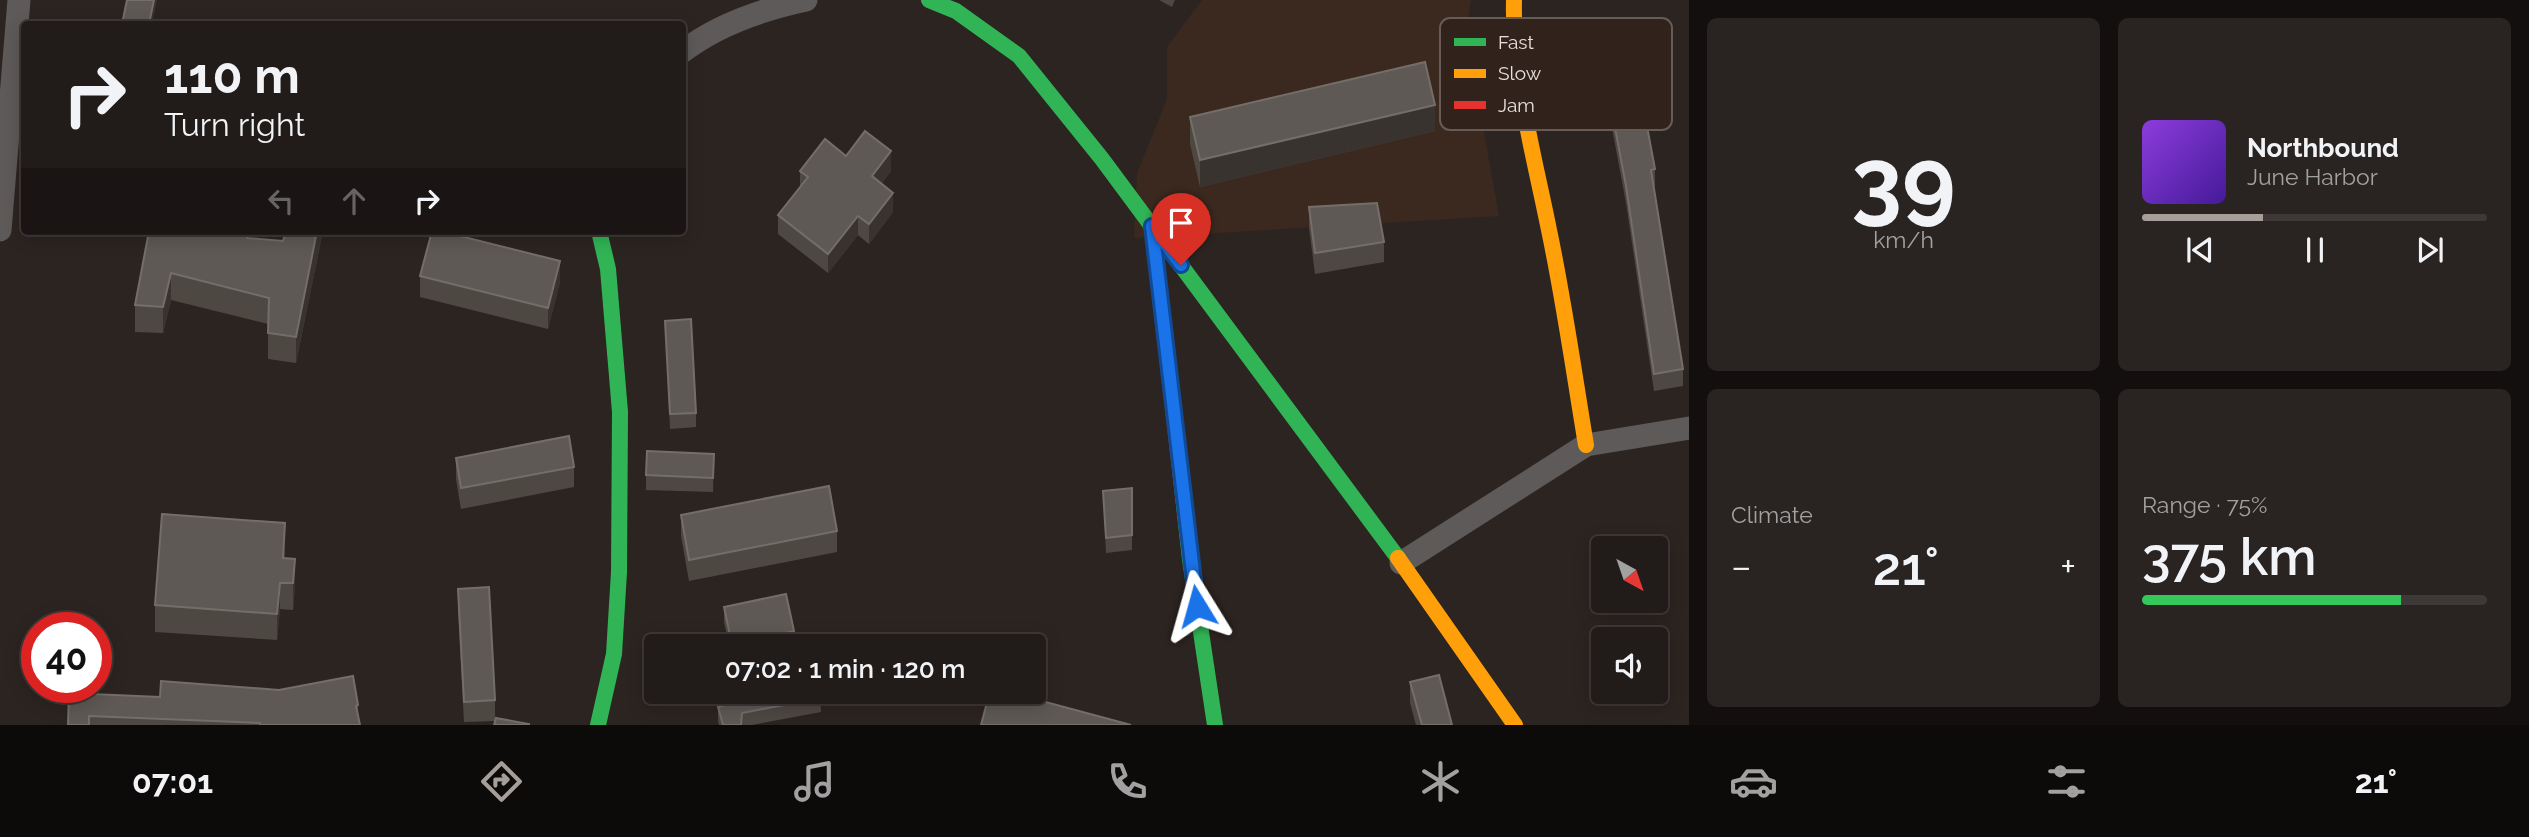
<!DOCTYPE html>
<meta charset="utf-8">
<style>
:root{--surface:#211b19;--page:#292422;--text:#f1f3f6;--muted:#a2a1a2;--line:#3e3938;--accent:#a69e99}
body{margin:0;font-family:Raleway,sans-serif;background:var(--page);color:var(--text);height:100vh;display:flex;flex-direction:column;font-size:26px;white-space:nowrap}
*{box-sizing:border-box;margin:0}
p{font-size:23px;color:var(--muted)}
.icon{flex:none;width:38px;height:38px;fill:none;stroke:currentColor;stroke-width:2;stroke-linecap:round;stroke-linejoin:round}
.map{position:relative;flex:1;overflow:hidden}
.panel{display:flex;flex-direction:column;gap:18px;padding:18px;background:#120f0e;width:840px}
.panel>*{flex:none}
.hud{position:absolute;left:21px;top:21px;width:665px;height:214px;border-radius:7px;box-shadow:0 4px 18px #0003,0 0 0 2px var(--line);background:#211b19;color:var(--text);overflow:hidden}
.needle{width:46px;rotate:140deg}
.tools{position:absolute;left:1591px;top:536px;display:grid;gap:14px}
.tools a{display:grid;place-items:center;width:77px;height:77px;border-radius:7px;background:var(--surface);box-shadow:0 4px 18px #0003,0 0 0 2px var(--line);font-size:35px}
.speed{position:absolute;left:21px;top:612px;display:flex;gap:14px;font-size:35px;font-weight:700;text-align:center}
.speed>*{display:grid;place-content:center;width:91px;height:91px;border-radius:50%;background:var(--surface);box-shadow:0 4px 18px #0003,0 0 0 2px var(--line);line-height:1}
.speed .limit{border:10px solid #d22;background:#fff;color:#111}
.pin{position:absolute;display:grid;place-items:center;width:60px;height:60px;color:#fff;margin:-72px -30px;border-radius:50% 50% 50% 0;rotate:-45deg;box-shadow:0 0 7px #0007}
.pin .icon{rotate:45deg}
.me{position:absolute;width:77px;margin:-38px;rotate:352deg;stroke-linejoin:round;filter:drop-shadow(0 0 5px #0008)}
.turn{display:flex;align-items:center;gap:24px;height:147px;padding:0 28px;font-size:32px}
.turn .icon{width:91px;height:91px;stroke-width:2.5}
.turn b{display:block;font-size:49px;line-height:60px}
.lanes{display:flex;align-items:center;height:66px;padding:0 28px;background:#0003;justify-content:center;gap:35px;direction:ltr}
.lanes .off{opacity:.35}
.big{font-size:52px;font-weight:600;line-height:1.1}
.panel .card{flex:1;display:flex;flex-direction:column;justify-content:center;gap:10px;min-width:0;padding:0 24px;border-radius:10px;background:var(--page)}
.panel .dial{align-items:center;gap:0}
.dial b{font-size:91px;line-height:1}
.song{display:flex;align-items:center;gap:21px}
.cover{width:84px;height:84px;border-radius:10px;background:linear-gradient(135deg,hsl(270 70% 55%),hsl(260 70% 35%))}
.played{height:7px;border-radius:4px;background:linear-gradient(90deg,var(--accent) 35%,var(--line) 35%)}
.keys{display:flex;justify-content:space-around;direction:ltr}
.heat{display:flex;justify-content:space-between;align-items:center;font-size:38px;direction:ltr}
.charge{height:10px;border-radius:5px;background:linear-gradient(90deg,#34c759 75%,var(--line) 0)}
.panel .tiles{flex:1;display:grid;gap:18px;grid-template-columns:repeat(2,1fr)}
.trip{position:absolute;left:644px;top:634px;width:402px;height:70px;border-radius:7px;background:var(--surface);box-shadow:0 4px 18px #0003,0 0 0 2px var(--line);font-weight:600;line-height:70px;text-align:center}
.tabs{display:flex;height:112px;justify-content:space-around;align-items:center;background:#0d0b0a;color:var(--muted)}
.tabs .icon{width:49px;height:49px}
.tabs .on{color:var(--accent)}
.tabs b{font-size:32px;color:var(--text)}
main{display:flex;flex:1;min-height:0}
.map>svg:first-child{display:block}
.built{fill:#3b291f}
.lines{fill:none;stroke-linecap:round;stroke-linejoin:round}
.street{stroke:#5d5a59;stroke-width:23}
.fast{stroke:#30b455;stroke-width:16}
.slow{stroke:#ff9f0a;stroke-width:16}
.jam{stroke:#e5322d;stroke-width:16}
.wall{fill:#4e4843}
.shaded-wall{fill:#39332f}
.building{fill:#5e5954;stroke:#746e69;stroke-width:2}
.route-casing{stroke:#114b97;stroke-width:18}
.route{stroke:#1a73e8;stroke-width:12}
.key{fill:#31231c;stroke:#685b55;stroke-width:2}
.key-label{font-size:19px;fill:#e8dfda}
</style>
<main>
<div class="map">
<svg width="1689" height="725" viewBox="0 0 1689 725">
<rect width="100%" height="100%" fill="#2c2421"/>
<polygon class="built" points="1202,0 1471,0 1466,32 1499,216 1134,238 1137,173 1167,99 1167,47"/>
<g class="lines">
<g class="street">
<path d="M682 52C717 25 764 9 806 0"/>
<polyline points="0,230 19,0"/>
<polyline points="1401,563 1586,445 1689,428"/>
</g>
<g class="fast">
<polyline points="929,0 956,11 1019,56 1102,159 1398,558"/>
<polyline points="1179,460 1190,559 1215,725"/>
<polyline points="598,725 614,654 619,572 620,412 608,269 599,231"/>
</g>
<g class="slow">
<path d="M1514 0C1512 77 1534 155 1549 230 1564 301 1574 373 1586 445"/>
<polyline points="1398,558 1515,725"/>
</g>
<polyline class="jam" points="1152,227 1179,460"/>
</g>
<g class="wall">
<polygon points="1159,0 1175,0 1172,7"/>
<polygon points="1609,96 1655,169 1655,186 1654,186 1683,369 1683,386 1654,391 1626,203 1609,112"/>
<polygon points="1190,117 1435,131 1200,187 1190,144"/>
<polygon points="846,156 891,171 882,183 893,212 869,244 858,235 828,273 778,234 778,215 800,187 800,171"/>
<polygon points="1309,207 1384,242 1384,262 1315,274 1309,228"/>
<polygon points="149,231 283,241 286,231 323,231 296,363 268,359 268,324 171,300 163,333 135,332 135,305"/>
<polygon points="420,276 560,282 548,329 420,297"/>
<polygon points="665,321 696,413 696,427 670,429"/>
<polygon points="714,454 713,492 646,490 646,475"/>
<polygon points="456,458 574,467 574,487 461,509 456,479"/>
<polygon points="1132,488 1132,550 1106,553 1103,491"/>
<polygon points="681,515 837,531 837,552 689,581 681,536"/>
<polygon points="285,549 285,559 295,586 293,610 280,609 277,640 155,632 155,605"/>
<polygon points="458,589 495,700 495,721 464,722 458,610"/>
<polygon points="724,607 794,646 729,646 724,622"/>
<polygon points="1410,682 1452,725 1416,725 1410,703"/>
<polygon points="723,691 820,691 821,712 752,725 719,725 718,721 718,707 726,705 723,698"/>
<polygon points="69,693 358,705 358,718 360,725 68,725"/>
</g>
<g class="shaded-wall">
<polygon points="154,0 157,0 152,24 149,24"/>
<polygon points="1435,105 1435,131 1200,187 1200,160"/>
<polygon points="891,151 891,171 872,195 872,176"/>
<polygon points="893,193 893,212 869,244 869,224"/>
<polygon points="858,216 858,235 828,273 828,254"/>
<polygon points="317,231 323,231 296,363 296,337"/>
<polygon points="560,261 560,282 548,329 548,308"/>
<polygon points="171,273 171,300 163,333 163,307"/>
<polygon points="285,523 285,549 283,585 283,558"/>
<polygon points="295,559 295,586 293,610 293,583"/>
<polygon points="280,583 280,609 277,640 277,614"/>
<polygon points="794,631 794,646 732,646 732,645"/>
</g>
<g class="building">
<polygon points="127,0 154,0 149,24 122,24"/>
<polygon points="1425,62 1435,105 1200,160 1190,117"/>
<polygon points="1640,89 1655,169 1651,170 1683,369 1654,374 1626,186 1609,96"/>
<polygon points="865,131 891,151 872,176 893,193 869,224 858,216 828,254 778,215 808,177 800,171 825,139 846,156"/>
<polygon points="1377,203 1384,242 1315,253 1309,207"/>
<polygon points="149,231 247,231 247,238 283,241 286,231 317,231 296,337 268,333 269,298 171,273 163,307 135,305"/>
<polygon points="432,231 440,231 560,261 548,308 420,276"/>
<polygon points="691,319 696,413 670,414 665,321"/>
<polygon points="569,436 574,467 461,488 456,458"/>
<polygon points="647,451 714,454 713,478 646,475"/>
<polygon points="829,486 837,531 689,560 681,515"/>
<polygon points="1132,488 1132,535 1106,538 1103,491"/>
<polygon points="162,514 285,523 283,558 295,559 293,583 280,583 277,614 155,605"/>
<polygon points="489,587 495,700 464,702 458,589"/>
<polygon points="786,594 794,631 732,645 724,607"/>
<polygon points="1439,675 1452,725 1422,725 1410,682"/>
<polygon points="353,676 358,705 356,706 360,725 260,725 260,723 89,716 89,725 68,725 69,693 160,697 161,681 279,690"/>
<polygon points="726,691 820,691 821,698 742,713 741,725 723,725 718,707 731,703"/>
<polygon points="990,691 1005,691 1131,725 981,725"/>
<polygon points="496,718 529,724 529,725 494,725"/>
</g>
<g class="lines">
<defs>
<polyline id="route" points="1181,265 1152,226 1197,606"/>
</defs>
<use href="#route" class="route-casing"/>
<use href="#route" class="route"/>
</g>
<rect x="1440" y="18" width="232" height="112" rx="10" class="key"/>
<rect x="1454" y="38" width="32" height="8" fill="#30b455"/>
<rect x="1454" y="69" width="32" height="9" fill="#ff9f0a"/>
<rect x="1454" y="101" width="32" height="8" fill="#e5322d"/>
<g class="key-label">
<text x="1498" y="49">Fast</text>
<text x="1498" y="80">Slow</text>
<text x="1498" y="112">Jam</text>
</g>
</svg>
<div class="tools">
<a><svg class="needle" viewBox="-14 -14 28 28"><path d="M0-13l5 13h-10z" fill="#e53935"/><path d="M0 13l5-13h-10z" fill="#a2a1a2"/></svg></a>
<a><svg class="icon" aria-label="sound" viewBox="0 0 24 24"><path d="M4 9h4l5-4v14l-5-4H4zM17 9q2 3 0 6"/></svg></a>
</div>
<div class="speed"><div class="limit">40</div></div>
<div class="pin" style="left:1181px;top:265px;background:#d93025"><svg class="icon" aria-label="arrive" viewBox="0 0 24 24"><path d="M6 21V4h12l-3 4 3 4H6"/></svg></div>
<svg class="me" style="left:1197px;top:606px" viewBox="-20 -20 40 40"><path d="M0-17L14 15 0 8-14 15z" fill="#1a73e8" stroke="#fff" stroke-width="4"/></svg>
<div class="trip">07:02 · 1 min · 120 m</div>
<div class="hud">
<div class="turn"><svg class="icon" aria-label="right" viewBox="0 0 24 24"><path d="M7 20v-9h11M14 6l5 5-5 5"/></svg><div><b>110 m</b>Turn right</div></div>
<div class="lanes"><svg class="icon off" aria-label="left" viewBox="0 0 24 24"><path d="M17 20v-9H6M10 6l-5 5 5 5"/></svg><svg class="icon off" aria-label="ahead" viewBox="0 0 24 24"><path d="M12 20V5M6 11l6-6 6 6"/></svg><svg class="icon" aria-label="right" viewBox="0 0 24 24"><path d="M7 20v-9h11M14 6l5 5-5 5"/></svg></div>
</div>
</div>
<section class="panel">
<div class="tiles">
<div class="card dial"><b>39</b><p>km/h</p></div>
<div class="card">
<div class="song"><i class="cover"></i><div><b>Northbound</b><p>June Harbor</p></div></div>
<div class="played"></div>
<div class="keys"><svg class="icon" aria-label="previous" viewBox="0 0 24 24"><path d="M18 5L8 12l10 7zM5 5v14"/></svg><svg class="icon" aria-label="pause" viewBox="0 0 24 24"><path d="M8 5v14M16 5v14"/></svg><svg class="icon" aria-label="next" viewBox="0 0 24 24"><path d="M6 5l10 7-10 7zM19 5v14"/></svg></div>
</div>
<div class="card"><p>Climate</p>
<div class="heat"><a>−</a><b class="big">21°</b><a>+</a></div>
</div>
<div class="card"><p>Range · 75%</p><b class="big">375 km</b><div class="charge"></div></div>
</div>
</section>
</main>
<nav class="tabs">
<b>07:01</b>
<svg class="icon on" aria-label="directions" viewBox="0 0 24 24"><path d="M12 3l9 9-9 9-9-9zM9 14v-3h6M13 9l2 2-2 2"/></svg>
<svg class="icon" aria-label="music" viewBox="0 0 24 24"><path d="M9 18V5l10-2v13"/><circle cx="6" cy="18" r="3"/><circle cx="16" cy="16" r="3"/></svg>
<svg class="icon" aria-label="phone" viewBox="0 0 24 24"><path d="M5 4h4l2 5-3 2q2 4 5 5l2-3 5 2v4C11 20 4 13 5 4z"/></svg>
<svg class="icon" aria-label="climate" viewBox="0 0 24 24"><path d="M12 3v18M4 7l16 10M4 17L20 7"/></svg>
<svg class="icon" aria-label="car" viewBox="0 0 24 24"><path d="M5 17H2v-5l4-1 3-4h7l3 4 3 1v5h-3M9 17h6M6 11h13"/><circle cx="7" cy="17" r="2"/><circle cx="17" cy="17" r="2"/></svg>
<svg class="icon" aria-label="filters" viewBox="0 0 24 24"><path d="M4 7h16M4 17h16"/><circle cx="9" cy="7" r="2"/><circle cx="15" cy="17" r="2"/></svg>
<b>21°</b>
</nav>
